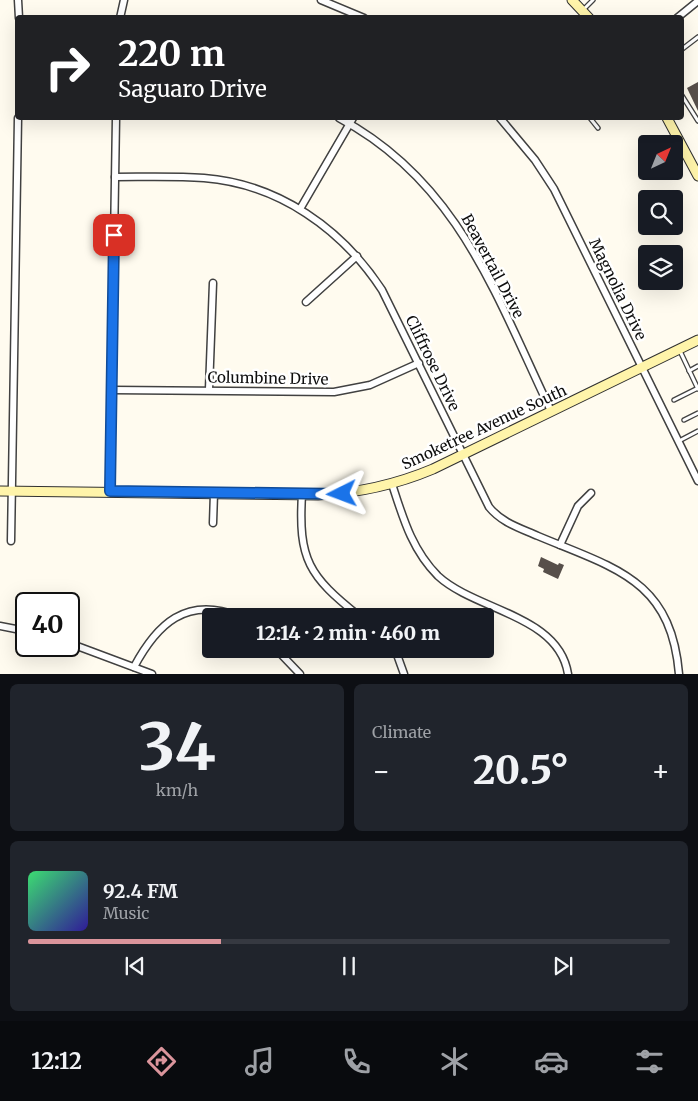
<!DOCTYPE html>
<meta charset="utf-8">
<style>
:root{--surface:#171b24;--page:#20242c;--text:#f1f3f6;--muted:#9ea1a6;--line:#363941;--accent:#db959c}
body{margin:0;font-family:Merriweather,serif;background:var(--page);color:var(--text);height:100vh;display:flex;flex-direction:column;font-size:19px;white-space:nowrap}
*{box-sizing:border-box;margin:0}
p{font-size:16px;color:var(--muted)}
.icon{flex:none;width:28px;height:28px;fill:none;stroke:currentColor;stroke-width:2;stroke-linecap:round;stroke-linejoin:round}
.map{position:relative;height:674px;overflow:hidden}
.panel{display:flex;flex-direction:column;gap:10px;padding:10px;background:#0d0f14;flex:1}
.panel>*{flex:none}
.guide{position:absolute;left:15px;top:15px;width:669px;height:105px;border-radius:5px;box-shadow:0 5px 20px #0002;background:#202124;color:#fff;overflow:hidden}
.needle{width:32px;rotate:43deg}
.fabs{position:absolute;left:638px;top:135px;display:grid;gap:10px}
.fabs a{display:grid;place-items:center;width:45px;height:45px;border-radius:5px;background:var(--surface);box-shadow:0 5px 20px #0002;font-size:25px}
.speed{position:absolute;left:15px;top:592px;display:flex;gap:10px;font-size:25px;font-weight:700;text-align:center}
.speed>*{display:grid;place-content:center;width:65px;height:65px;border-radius:50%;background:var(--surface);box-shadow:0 5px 20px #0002;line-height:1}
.speed .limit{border:2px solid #111;border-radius:8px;background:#fff;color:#111}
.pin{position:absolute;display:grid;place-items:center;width:42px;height:42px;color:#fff;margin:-21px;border-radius:10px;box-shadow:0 2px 8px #0006}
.me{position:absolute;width:55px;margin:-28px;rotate:267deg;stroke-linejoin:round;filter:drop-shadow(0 0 4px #0008)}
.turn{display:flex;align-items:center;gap:18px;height:105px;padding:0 20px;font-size:22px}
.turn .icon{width:65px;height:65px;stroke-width:2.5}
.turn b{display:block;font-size:35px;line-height:42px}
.big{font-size:38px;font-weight:800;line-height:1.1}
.panel .card{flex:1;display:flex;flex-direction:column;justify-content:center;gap:8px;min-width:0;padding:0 18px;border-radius:8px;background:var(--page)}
.panel .dial{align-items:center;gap:0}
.dial b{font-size:65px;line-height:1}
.song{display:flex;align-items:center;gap:15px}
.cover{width:60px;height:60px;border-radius:8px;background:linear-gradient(135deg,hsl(140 70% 55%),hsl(250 70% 35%))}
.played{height:5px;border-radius:2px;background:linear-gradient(90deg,var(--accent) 30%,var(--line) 30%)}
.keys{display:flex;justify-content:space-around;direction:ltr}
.heat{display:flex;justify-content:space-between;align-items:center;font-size:28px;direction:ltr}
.panel .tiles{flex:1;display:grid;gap:10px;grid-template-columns:1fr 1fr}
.card:last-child{grid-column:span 2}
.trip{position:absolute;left:202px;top:608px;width:292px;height:50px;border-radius:5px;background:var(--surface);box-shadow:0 5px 20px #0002;font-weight:800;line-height:50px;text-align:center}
.dock{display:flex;height:80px;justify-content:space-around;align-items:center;background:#090b0e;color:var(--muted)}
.dock .icon{width:35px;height:35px}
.dock .active{color:var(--accent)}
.dock b{font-size:22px;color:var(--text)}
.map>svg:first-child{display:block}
.building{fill:#574f4a}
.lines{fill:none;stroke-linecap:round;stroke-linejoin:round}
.lane-casing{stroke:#414141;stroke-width:5.5}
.street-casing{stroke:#414141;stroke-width:9}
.secondary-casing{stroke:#303030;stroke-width:11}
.lane{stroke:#fff;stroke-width:3}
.street{stroke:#fff;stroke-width:6}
.secondary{stroke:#fff4aa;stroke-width:9}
.route-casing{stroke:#114b97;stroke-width:12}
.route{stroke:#1a73e8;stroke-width:9}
.labels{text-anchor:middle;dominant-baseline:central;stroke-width:5;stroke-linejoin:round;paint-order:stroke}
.street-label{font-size:15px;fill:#0e0e0e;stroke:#fff}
</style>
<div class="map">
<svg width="698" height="674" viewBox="0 0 698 674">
<rect width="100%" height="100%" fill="#fffbef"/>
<g class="building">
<polygon points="698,82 698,111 687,88"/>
<polygon points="541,557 558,565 559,563 564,565 558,579 543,572 544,569 538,566"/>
</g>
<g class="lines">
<defs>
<g id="lane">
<polyline points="583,10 593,0"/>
<polyline points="681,50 698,37"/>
<polyline points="681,94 698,121"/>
<polyline points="590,118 598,128"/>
<polyline points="680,351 698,389"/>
<polyline points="689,371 698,366"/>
<polyline points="674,400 698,388"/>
<polyline points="684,420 698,413"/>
<polyline points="679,441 698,431"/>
</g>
<g id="street">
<polyline points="18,0 19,18"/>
<polyline points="321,0 364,18"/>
<polyline points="120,18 124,0"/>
<polyline points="677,18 698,1"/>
<path d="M339 118C458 181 496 296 551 411"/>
<polyline points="500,118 535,160 554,189 698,481"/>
<path d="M115 177C145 177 175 176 204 178 279 184 342 229 382 290L489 507C502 523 520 528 538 536 614 568 671 579 679 674"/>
<polyline points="300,209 353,118"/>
<polyline points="306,302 357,256"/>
<polyline points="209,389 213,283"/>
<polyline points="112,390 334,392 370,385 419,363"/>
<path d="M392 484C403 518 412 550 438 576 476 611 559 615 568 674"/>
<polyline points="110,491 116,118"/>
<path d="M302 494C298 560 309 576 359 616"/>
<polyline points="213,523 214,493"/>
<polyline points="11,541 18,118"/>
<polyline points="560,545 578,506 591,493"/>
<polyline points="0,626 26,631"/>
<polyline points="69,643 152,674"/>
<polyline points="276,649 300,674"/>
<polyline points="395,649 404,674"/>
<path d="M134 667C157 624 186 596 238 616"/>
</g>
<g id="secondary">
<polyline points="572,0 589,18"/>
<polyline points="667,118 698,176"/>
<path d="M0 491 318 495C359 493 395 485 433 469L698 340"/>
</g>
</defs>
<use href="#lane" class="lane-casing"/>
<use href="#street" class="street-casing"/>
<use href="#secondary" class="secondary-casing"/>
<use href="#lane" class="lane"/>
<use href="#street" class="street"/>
<use href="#secondary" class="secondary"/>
</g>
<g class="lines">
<defs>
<polyline id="route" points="114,235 110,491 342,494"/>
</defs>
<use href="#route" class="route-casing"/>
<use href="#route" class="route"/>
</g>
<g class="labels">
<g class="street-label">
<text transform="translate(493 266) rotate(62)">Beavertail Drive</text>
<text transform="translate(618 289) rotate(64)">Magnolia Drive</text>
<text transform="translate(433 363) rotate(64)">Cliffrose Drive</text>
<text transform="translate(268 378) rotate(1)">Columbine Drive</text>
<text transform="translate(484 427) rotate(-25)">Smoketree Avenue South</text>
</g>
</g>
</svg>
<div class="fabs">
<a><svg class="needle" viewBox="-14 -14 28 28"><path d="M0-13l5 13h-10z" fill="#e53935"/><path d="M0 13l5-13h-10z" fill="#9ea1a6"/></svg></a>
<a><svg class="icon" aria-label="search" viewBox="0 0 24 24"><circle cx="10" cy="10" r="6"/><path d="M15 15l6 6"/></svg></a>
<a><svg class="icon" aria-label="layers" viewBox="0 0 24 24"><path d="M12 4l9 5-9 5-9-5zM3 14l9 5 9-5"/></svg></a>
</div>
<div class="speed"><div class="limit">40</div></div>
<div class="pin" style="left:114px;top:235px;background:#d93025"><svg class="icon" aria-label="arrive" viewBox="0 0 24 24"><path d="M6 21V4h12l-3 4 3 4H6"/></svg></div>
<svg class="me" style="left:342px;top:494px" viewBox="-20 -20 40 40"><path d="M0-17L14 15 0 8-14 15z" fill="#1a73e8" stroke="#fff" stroke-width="4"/></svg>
<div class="trip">12:14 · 2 min · 460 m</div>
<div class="guide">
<div class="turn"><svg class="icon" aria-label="right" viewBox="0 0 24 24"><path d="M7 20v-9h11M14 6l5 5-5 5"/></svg><div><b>220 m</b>Saguaro Drive</div></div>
</div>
</div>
<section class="panel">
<div class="tiles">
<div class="card dial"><b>34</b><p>km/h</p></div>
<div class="card"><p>Climate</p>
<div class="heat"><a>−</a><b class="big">20.5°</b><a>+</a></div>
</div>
<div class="card">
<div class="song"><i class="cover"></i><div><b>92.4 FM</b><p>Music</p></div></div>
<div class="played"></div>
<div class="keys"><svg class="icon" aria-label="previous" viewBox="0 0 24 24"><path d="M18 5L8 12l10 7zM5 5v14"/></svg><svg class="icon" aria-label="pause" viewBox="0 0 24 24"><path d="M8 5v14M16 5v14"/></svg><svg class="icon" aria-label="next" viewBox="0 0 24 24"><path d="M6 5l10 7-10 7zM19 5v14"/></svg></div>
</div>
</div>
</section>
<nav class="dock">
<b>12:12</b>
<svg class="icon active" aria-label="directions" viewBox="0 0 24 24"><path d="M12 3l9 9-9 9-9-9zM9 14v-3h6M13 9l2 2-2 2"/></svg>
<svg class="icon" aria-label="music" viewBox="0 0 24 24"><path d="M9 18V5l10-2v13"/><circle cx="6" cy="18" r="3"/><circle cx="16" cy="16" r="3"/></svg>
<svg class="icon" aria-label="phone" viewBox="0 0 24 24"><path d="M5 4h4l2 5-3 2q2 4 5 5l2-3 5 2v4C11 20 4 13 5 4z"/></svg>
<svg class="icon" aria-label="climate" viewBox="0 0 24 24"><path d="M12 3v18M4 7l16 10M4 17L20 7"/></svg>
<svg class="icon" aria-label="car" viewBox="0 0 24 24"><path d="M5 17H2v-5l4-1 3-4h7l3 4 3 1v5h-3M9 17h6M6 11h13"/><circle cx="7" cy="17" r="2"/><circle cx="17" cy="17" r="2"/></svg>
<svg class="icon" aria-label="filters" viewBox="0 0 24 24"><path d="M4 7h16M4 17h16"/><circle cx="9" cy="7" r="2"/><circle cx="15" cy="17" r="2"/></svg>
</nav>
